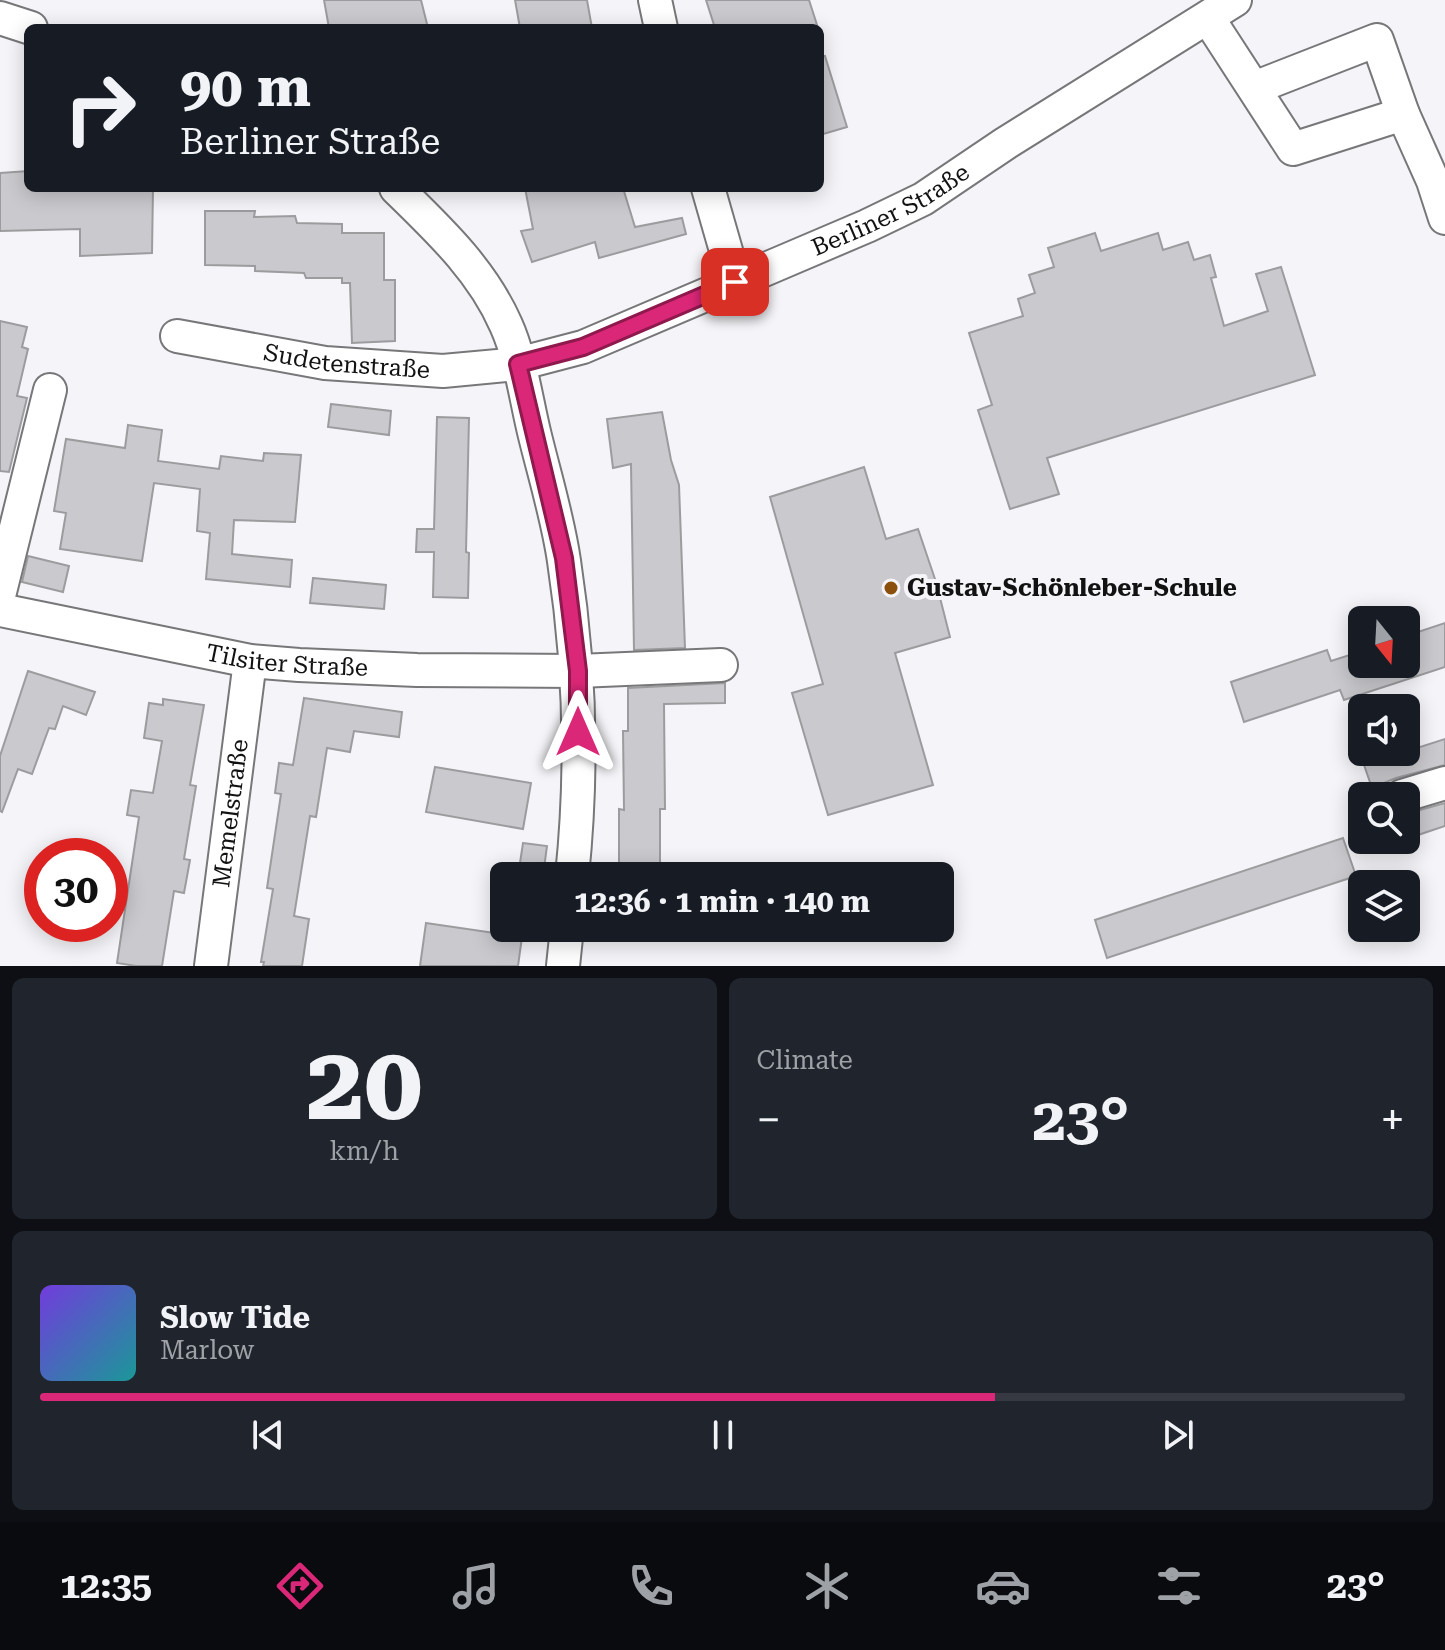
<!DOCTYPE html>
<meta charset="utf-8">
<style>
:root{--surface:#171b24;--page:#20242c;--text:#f1f3f6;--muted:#9ea1a6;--line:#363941;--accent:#db2777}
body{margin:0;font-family:"Roboto Serif",serif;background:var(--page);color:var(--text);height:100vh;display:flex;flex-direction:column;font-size:30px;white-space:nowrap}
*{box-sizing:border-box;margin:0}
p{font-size:26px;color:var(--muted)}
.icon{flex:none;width:44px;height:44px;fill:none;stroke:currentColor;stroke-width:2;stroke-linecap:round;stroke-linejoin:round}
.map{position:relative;height:966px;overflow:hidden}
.drawer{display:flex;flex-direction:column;gap:12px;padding:12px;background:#0d0f14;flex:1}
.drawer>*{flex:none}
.top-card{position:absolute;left:24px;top:24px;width:800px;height:168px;border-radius:12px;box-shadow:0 4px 20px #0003;background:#171b24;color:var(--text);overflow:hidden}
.needle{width:52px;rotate:162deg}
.tools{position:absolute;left:1348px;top:606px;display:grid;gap:16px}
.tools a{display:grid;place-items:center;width:72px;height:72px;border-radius:12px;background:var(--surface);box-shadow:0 4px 20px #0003;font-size:40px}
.speed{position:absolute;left:24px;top:838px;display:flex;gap:16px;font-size:40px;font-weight:700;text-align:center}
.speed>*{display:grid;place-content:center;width:104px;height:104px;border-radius:50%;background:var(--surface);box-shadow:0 4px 20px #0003;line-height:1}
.speed .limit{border:12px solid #d22;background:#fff;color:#111}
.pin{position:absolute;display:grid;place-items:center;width:68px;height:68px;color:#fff;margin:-34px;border-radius:16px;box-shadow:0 4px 12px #0006}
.me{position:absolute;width:88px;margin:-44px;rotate:0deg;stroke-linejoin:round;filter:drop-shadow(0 0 6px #0008)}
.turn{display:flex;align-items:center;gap:28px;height:168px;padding:0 24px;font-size:36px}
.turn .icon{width:104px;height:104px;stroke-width:2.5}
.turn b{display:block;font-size:56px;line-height:68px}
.big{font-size:60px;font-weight:700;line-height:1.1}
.drawer .card{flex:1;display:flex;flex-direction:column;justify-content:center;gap:12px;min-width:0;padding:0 28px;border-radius:12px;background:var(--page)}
.drawer .dial{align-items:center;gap:0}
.dial b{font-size:104px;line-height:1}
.song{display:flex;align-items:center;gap:24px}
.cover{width:96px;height:96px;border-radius:12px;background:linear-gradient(135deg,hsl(260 70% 55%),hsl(180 70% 35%))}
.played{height:8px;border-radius:4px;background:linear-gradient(90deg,var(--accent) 70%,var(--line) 70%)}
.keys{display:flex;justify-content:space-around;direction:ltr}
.heat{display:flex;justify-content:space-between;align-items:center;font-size:44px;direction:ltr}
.drawer .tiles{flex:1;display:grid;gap:12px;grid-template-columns:1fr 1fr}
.card:last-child{grid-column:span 2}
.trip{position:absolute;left:490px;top:862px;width:464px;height:80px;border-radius:12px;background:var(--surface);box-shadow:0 4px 20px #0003;font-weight:700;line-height:80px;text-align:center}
.dock{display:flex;height:128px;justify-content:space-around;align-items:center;background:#090b0e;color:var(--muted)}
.dock .icon{width:56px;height:56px}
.dock .active{color:var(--accent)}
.dock b{font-size:36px;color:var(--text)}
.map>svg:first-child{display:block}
.building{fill:#cac9cd;stroke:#9c9c9f;stroke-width:2}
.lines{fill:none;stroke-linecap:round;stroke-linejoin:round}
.minor-casing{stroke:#77777a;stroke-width:36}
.minor{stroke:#fff;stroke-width:32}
.route-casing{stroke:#8e194d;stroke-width:20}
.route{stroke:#db2777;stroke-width:14}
.poi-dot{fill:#8b4f0c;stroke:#f5f5f9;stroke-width:3}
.labels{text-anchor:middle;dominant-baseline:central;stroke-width:8;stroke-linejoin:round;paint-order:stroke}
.street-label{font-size:24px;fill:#121213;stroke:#f5f5f9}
.poi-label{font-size:24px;font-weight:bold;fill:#121213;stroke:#f5f5f9;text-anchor:start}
</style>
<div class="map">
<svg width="1445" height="966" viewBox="0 0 1445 966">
<rect width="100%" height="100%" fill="#f5f5f9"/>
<g class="building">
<polygon points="324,0 421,0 428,28 329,28"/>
<polygon points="515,0 587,0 592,28 520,28"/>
<polygon points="706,0 809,0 818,28 715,28"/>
<polygon points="825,56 847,127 820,135 820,57"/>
<polygon points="28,171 28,188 153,188 152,253 80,256 80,229 0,231 0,173"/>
<polygon points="525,188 623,188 635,227 682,218 686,234 599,258 595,242 532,262 521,231 533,229"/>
<polygon points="205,211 255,211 254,217 295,216 297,223 342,224 342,233 384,233 384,280 395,280 395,341 352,343 350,283 342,283 342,278 306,278 304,273 255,271 255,266 205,265"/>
<polygon points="1095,233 1101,251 1158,233 1163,250 1188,242 1194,260 1210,255 1216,277 1211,278 1224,326 1268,311 1256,274 1281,267 1315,375 1047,458 1059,494 1010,509 978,410 992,405 969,333 1023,316 1018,299 1035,293 1029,275 1054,267 1048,248"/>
<polygon points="0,321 27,327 22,347 28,349 17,396 27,398 9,472 0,471"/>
<polygon points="331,404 391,411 389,435 328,427"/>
<polygon points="662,412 671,460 679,485 685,648 634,650 631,464 613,468 607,419"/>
<polygon points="437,417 469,418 466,552 469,553 468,598 433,597 434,552 416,552 417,529 434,529"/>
<polygon points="128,425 162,430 158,461 219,469 221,456 263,461 264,453 301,455 295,522 234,520 232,554 292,560 290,587 206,579 210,533 197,531 200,489 154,483 142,561 60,549 66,513 54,511 66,439 125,448"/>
<polygon points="864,467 886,539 918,529 936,582 950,637 895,653 933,785 828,815 792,693 823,684 770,497"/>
<polygon points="28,556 69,566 63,592 22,582"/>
<polygon points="313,578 386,585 384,609 310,603"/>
<polygon points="1445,623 1445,667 1344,700 1340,690 1244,722 1231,682 1327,650 1331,661 1362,651 1362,664 1406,664 1406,636"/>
<polygon points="28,671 95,692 86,715 63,706 55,729 49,728 32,774 18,769 2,812 0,811 0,756"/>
<polygon points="725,683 725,703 664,704 665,809 660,809 660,876 619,876 619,809 624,810 623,731 628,731 628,688"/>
<polygon points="304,698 402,712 399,737 354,731 350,752 327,748 316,817 310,816 294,916 309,919 302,966 263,966 264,962 261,962 273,889 267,888 281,794 275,793 279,763 293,765"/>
<polygon points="163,699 204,705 190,785 196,786 184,859 190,860 184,893 174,891 162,966 136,966 117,963 139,817 127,815 131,790 153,793 162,741 144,738 149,703 163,705"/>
<polygon points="1445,739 1445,765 1396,778 1372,788 1364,765"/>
<polygon points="435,767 531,783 523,829 426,812"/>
<polygon points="1445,803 1445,826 1406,839 1406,814"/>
<polygon points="1343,838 1356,876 1107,958 1095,920"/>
<polygon points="523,843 547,846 543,876 518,876"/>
<polygon points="426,923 522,937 518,966 420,966"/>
</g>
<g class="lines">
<defs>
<g id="minor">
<polyline points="655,0 661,28"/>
<polyline points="0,18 31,28"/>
<polyline points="1208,18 1293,149 1403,114 1377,40 1254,88"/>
<polyline points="1403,114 1433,181 1445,218"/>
<path d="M396 188C438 229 482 270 506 325 521 358 526 400 535 436 545 477 558 519 564 561 580 665 583 771 572 876"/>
<polyline points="708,188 735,282"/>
<path id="s1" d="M177 336 325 363 443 371 518 364 583 347 867 226 923 199 1006 143 1235 0"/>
<polyline points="0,592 50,390"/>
<path id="s2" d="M0 610 250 661 299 665 417 670 578 671 721 665"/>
<polyline points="1402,796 1445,783"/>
<path id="s3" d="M211 966 250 661"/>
<polyline points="563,966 567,928"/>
</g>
</defs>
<use href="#minor" class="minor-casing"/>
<use href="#minor" class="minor"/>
</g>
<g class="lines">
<defs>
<polyline id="route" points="578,732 578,671 564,558 518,364 583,347 735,282"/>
</defs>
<use href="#route" class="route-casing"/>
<use href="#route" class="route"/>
</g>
<circle class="poi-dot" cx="891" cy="588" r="8"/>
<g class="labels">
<g class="street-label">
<text stroke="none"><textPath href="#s1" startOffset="748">Berliner Straße</textPath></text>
<text stroke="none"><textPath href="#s1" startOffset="172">Sudetenstraße</textPath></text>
<text stroke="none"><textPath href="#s2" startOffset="292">Tilsiter Straße</textPath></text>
<text stroke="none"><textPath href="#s3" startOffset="154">Memelstraße</textPath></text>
</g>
<g class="poi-label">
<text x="907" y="588">Gustav-Schönleber-Schule</text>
</g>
</g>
</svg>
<div class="tools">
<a><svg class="needle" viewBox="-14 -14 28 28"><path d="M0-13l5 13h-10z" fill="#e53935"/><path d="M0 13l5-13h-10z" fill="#9ea1a6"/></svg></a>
<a><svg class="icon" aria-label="sound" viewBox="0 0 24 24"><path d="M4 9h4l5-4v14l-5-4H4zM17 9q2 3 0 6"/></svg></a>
<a><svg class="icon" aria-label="search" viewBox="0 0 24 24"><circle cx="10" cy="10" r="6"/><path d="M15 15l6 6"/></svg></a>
<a><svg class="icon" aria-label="layers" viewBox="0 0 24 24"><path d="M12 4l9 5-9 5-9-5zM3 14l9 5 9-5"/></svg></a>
</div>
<div class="speed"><div class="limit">30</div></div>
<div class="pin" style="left:735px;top:282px;background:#d93025"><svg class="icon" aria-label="arrive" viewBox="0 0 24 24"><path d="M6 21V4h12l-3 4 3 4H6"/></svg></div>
<svg class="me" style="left:578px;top:732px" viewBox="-20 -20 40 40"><path d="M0-17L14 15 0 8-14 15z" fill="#db2777" stroke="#fff" stroke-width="4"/></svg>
<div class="trip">12:36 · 1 min · 140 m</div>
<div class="top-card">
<div class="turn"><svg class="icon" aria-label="right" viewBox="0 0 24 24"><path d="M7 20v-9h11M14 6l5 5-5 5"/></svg><div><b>90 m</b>Berliner Straße</div></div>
</div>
</div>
<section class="drawer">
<div class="tiles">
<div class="card dial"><b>20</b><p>km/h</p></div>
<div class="card"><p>Climate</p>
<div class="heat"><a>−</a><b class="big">23°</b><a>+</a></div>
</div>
<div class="card">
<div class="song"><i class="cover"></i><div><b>Slow Tide</b><p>Marlow</p></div></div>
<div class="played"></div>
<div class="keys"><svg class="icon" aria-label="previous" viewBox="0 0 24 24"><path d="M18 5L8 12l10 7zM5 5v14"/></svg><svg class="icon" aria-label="pause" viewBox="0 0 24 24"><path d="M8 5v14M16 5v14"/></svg><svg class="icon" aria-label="next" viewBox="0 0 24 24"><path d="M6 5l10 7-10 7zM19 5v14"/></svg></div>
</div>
</div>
</section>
<nav class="dock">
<b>12:35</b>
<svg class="icon active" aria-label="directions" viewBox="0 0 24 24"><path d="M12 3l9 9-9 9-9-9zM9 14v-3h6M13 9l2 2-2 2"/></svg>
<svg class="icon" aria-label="music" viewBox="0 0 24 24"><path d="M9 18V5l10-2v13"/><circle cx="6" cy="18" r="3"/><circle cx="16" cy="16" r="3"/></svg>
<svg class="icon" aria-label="phone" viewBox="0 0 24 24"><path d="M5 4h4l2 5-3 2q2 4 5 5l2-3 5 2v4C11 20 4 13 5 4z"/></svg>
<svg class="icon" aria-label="climate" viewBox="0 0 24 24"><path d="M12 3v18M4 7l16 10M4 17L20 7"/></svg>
<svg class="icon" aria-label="car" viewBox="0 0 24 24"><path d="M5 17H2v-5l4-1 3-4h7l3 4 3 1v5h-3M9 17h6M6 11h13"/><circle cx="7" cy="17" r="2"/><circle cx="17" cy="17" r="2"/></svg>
<svg class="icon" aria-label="filters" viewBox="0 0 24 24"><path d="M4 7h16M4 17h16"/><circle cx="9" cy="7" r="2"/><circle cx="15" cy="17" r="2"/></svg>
<b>23°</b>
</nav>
